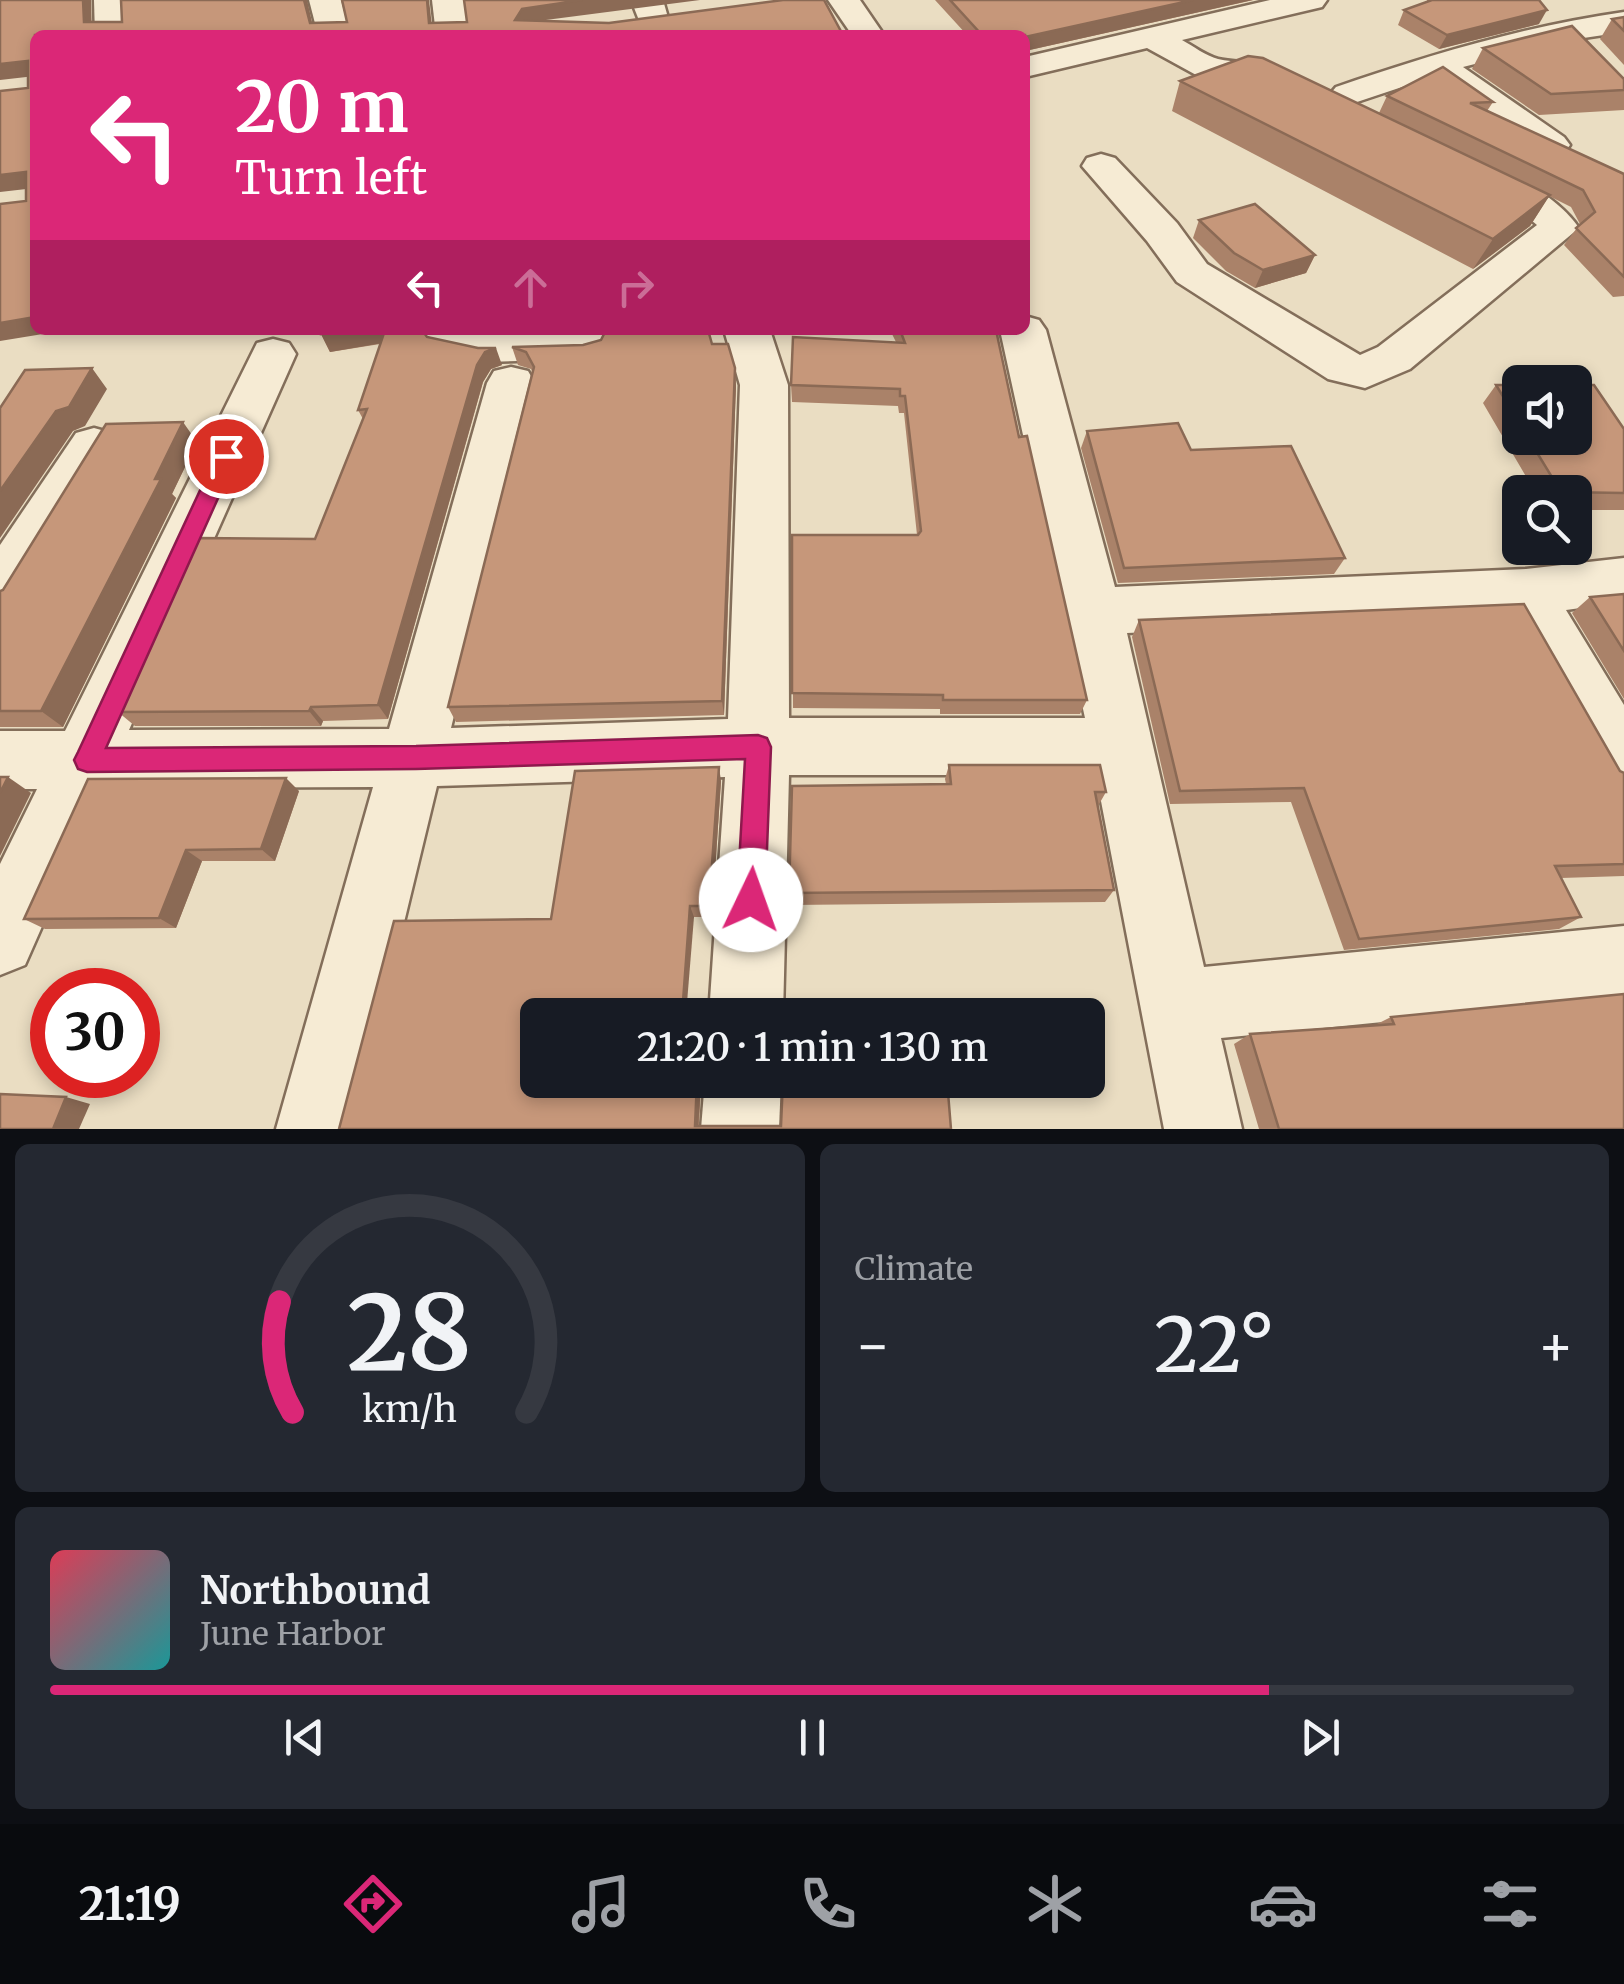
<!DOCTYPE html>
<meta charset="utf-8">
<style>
:root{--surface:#171b24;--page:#242831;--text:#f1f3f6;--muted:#9ea1a6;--line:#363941;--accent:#db2777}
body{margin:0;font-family:Merriweather,serif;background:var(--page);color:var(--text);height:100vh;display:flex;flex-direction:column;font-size:38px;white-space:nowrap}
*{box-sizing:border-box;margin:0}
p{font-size:32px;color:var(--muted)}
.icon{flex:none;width:55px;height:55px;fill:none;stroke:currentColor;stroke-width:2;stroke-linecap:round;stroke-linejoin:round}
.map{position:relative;height:1129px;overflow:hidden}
.side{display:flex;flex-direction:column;gap:15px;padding:15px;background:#0d0f14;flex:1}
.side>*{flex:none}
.hud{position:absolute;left:30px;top:30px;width:1000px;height:305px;border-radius:15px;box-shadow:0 5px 15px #0003;background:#db2777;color:#fff;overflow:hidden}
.controls{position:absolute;left:1502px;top:365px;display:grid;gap:20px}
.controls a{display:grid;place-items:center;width:90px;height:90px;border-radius:15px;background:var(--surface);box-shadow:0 5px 15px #0003;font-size:50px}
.speed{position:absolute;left:30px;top:968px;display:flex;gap:20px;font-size:50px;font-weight:700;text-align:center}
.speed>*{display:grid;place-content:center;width:130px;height:130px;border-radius:50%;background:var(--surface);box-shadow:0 5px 15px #0003;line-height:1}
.speed .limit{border:15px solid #d22;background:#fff;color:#111}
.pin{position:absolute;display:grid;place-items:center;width:85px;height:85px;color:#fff;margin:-42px;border:5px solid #fff;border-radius:50%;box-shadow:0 2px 10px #0007}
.me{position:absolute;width:110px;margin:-55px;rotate:3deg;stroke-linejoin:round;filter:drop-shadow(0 0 8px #0008)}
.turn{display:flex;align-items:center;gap:35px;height:210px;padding:0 40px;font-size:45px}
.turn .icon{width:130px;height:130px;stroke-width:2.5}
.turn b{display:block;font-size:70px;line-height:85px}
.lanes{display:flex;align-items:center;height:95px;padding:0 40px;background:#0003;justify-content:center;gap:50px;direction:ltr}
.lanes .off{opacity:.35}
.big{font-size:75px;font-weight:600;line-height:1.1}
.side .card{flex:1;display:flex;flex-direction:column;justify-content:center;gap:15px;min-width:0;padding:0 35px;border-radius:15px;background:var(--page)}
.side .dial{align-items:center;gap:0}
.dial svg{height:260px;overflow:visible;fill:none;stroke:var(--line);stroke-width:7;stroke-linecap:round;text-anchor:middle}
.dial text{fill:var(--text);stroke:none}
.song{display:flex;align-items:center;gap:30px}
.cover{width:120px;height:120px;border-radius:15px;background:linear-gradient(135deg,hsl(350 70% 55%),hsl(180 70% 35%))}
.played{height:10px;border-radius:5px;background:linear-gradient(90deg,var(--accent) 80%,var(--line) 80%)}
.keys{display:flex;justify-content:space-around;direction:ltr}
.heat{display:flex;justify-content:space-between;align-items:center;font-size:55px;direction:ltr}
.side .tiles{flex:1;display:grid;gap:15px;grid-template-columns:1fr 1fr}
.card:last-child{grid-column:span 2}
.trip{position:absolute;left:520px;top:998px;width:585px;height:100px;border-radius:15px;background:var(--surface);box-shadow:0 5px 15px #0003;font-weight:600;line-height:100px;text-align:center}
.tab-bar{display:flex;height:160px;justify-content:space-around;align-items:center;background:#090b0e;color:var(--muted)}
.tab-bar .icon{width:70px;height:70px}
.tab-bar .active{color:var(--accent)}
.tab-bar b{font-size:45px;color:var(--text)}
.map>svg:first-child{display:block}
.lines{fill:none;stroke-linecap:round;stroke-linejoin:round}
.minor-casing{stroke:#836e5a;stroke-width:5}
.minor{fill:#f6ebd4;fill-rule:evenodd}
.wall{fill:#aa8269}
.shaded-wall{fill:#8b6a55}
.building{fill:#c6977a;stroke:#8b6a55;stroke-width:2.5}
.route{fill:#db2777;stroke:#8e194d;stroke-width:2.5}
</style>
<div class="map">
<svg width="1624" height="1129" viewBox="0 0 1624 1129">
<rect width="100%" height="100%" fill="#eaddc2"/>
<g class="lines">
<defs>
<g id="minor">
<polygon points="94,0 126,0 127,35 95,35"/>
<polygon points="309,0 341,0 350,35 318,35"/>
<polygon points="432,0 464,0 468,35 436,35"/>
<polygon points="631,0 663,0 669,21 664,28 642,28"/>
<polygon points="828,0 860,0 884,35 852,35"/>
<path d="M1270 0H1327L1322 7 1182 40C1193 46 1206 56 1218 59 1244 65 1281 58 1299 85L1294 92 1282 95 1241 80 1198 76 1147 48 1025 77V57Z"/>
<path d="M1624 12V32L1570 40 1463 67 1564 137 1570 145 1564 153 1551 156 1538 153 1432 77 1348 105 1336 101 1330 94 1336 87C1430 55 1525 26 1624 12Z"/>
<path d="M1101 154 1115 158 1177 223 1207 264 1360 355 1378 347 1537 225C1514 204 1468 198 1453 176L1458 168C1496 158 1559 197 1579 228L1410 369 1365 388 1328 379 1177 282 1147 241 1082 166 1087 158Z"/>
<polygon points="1025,316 1039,320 1046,330 1115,587 1526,569 1624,558 1624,602 1566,610 1624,705 1624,791 1602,783 1510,616 1127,633 1204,967 1624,926 1624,998 1221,1038 1242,1129 1164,1129 1096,775 789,775 783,1015 709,1015 725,777 437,786 354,1129 276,1129 373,787 103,788 25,965 0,975 0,864 37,789 0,789 0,731 65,731 257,343 273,339 289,343 296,354 129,730 389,729 487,383 494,371 511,367 528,371 535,383 451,728 728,719 740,385 724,330 770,330 788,385 789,718 1085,718 1000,330 1025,330"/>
<polygon points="422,330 590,330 602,333 609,344 602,355 586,359 485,362 435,351"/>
<polygon points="94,428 112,433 119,446 20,606 0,613 0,545 76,433"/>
<polygon points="705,1080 781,1080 779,1129 701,1129"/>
</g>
</defs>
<use href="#minor" class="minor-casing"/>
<use href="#minor" class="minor"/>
</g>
<g class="wall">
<polygon points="935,0 1253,0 1025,51 1025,35 967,35"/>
<polygon points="1427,0 1539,0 1539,24 1439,49 1398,25 1404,10 1427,2"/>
<polygon points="1624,17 1624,65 1600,39 1612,19"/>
<polygon points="1483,48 1624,79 1624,110 1539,115 1472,69"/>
<polygon points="1180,81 1379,113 1387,96 1493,102 1487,111 1624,174 1624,296 1613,297 1564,245 1580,224 1571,207 1549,196 1530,226 1473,269 1172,111"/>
<polygon points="1199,220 1315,255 1306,273 1255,288 1226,271 1193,238"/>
<polygon points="603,330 708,330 712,344 736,385 724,715 456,722 448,707 532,371 531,369 518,365 512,347 583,345 601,340 605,332"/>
<polygon points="890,330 1000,330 998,339 1019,437 1087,700 1080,714 940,714 940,709 793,708 792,535 917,535 904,413 899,413 898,406 792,402 791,385 896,342"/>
<polygon points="321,334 427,337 502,365 491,369 483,382 388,719 323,721 321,726 135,726 118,712 315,539 363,419 358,410 380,344 330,352"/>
<polygon points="1496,385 1520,385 1520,438 1575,438 1624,429 1624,510 1575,510 1575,492 1535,492 1483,403"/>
<polygon points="1087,431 1191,450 1345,558 1334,574 1118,583 1081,448"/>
<polygon points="197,442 172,494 176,498 63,727 0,727 0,591"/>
<polygon points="1624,594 1624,699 1572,613 1590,597"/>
<polygon points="1139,620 1624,773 1624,876 1561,878 1581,917 1559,929 1344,950 1291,802 1170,804 1132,637"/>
<polygon points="949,765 1106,792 1098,806 1114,890 1105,902 790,905 789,893 946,784 945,779"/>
<polygon points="721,781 712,917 694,917 538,1080 698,1080 701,1085 699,1126 339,1129 551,919"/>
<polygon points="299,791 275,861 202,861 176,928 45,929 24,919"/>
<polygon points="1391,1017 1624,1129 1259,1129 1234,1044 1250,1034 1373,1026"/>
</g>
<g class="shaded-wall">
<polygon points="83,0 91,0 92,35 84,22"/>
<polygon points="304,0 307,0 315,35 310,23"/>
<polygon points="427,0 429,0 433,35 429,23"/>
<polygon points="582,0 700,0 538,21 515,20 522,9"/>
<polygon points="1193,0 1253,0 1025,51 1025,37"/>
<polygon points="1547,10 1539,24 1439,49 1447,35"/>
<polygon points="28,61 35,76 0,80 0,64"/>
<polygon points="26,172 35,188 0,192 0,175"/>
<polygon points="1550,195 1530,226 1473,269 1493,239"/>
<polygon points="1315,255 1306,273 1255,288 1263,270"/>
<polygon points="35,317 35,330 50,330 49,333 0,341 0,323"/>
<polygon points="348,330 389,330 394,341 330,352 321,334"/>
<polygon points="496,348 502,365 491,369 483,382 388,719 378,705 477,365 485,352"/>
<polygon points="92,368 107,389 85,426 73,431 0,538 0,491 56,411"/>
<polygon points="735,368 736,385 724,715 722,701"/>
<polygon points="183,422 197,442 172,494 176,498 63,727 41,711"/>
<polygon points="311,707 323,721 321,726 309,711"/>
<polygon points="719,767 721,781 712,917 709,906"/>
<polygon points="8,777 31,793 0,856 0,793"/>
<polygon points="286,778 299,791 275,861 261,849"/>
<polygon points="186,850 202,861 176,928 159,918"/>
<polygon points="690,906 694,917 686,1015 682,1015"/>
<polygon points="697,1080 701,1085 698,1129 695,1126"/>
<polygon points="66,1097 90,1104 79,1129 53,1129"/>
</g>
<g class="building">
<polygon points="0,0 83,0 84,22 122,22 121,0 304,0 310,23 347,22 342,0 427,0 429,23 467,22 464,0 582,0 522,9 515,20 609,23 783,0 824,0 843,35 35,35 35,317 0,323 0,204 26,201 26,172 0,175 0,91 28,88 28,61 0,64"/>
<polygon points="950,0 1193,0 1025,37 1025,35 982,35"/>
<polygon points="1432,0 1539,0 1547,10 1447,35 1404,10"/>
<polygon points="1624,17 1624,31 1612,19"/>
<polygon points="1572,26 1624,79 1624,90 1551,94 1483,48"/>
<polygon points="1248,56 1263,58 1550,195 1493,239 1180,81"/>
<polygon points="1443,67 1493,102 1470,103 1624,174 1624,277 1576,228 1595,212 1583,190 1387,96"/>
<polygon points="1255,204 1315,255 1263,270 1234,253 1199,220"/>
<polygon points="321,330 348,330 321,334"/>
<polygon points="385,330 422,330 427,337 478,348 496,348 485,352 477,365 378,705 311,707 309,711 118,712 198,538 315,539 367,409 358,410"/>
<polygon points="606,330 708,330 712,344 728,344 735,368 722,701 448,707 534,367 526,352 512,347 583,345 601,340"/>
<polygon points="900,330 996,330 1019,437 1027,436 1087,700 943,700 943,695 792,693 792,535 918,535 921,531 905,396 900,396 900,389 791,385 793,337 905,343"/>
<polygon points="92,368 69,407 56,411 0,491 0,408 25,370"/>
<polygon points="1496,385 1520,385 1520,424"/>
<polygon points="1575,385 1594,385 1624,429 1624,493 1561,492 1528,438 1575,438"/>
<polygon points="183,422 155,479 161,479 41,711 0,711 0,591 3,590 106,424"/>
<polygon points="1178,423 1191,450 1291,446 1345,558 1124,568 1087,431"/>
<polygon points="1624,594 1624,651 1590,597"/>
<polygon points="1524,604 1620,771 1624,773 1624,864 1555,866 1581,917 1359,939 1304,788 1180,791 1139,620"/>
<polygon points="949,765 1100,765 1106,792 1095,792 1114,890 789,893 792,786 951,784"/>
<polygon points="719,767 709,906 690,906 682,1015 538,1015 538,1080 697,1080 695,1126 781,1126 783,1080 947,1080 951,1129 339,1129 394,921 551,919 575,771"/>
<polygon points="0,777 8,777 0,793"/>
<polygon points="286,778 261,849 186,850 159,918 24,919 88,779"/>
<polygon points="1624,994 1624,1129 1279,1129 1250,1034 1394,1024 1391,1017"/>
<polygon points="0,1094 66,1097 53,1129 0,1129"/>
</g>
<polygon class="route" points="226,448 237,456 106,748 416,746 758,735 767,738 771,747 765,900 761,910 751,914 741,910 737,900 745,759 416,769 87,772 78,769 74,760 78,752 216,456"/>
</svg>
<div class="controls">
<a><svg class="icon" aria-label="sound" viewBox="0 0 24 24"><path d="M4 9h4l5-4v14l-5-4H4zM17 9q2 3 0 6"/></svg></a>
<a><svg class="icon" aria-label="search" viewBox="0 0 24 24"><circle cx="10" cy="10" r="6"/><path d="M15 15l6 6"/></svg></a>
</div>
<div class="speed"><div class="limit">30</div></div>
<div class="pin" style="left:226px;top:456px;background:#d93025"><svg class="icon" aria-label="arrive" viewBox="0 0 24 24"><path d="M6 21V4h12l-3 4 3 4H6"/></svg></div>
<svg class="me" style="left:751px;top:900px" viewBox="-20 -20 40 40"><circle r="19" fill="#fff"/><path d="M0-13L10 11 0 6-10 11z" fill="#db2777"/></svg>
<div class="trip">21:20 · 1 min · 130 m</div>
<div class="hud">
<div class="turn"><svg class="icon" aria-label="left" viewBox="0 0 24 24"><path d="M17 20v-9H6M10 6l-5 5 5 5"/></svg><div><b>20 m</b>Turn left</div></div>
<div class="lanes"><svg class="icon" aria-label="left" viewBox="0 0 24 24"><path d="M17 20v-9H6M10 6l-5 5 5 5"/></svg><svg class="icon off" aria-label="ahead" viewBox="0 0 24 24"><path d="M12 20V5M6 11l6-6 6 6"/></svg><svg class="icon off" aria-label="right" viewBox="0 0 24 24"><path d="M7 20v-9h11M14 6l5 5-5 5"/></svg></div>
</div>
</div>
<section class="side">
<div class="tiles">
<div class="card dial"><svg viewBox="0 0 100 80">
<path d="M14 69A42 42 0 1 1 86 69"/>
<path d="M14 69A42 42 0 0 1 10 35" stroke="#db2777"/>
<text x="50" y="56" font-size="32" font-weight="700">28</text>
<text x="50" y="72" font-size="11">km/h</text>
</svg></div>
<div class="card"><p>Climate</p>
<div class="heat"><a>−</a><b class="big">22°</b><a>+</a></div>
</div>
<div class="card">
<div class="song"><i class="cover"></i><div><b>Northbound</b><p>June Harbor</p></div></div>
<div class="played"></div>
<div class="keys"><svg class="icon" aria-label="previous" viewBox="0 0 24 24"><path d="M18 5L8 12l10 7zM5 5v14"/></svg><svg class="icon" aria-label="pause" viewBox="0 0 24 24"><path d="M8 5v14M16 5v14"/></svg><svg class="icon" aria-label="next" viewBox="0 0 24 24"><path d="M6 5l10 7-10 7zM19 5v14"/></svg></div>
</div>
</div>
</section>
<nav class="tab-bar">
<b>21:19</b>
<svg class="icon active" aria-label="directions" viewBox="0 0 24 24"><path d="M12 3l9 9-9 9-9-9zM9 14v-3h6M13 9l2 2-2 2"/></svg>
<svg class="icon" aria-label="music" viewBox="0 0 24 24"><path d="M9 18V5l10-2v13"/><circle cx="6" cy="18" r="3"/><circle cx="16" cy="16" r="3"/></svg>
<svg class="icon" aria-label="phone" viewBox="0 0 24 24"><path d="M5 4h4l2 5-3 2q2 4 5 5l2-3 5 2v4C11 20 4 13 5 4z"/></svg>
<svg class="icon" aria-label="climate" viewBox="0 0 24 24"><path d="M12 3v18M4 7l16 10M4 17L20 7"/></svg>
<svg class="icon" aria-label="car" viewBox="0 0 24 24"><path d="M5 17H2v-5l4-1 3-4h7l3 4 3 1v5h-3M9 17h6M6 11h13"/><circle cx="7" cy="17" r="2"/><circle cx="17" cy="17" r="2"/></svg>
<svg class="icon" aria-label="filters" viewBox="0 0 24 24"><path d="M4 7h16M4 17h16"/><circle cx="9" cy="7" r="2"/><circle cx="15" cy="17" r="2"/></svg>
</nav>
